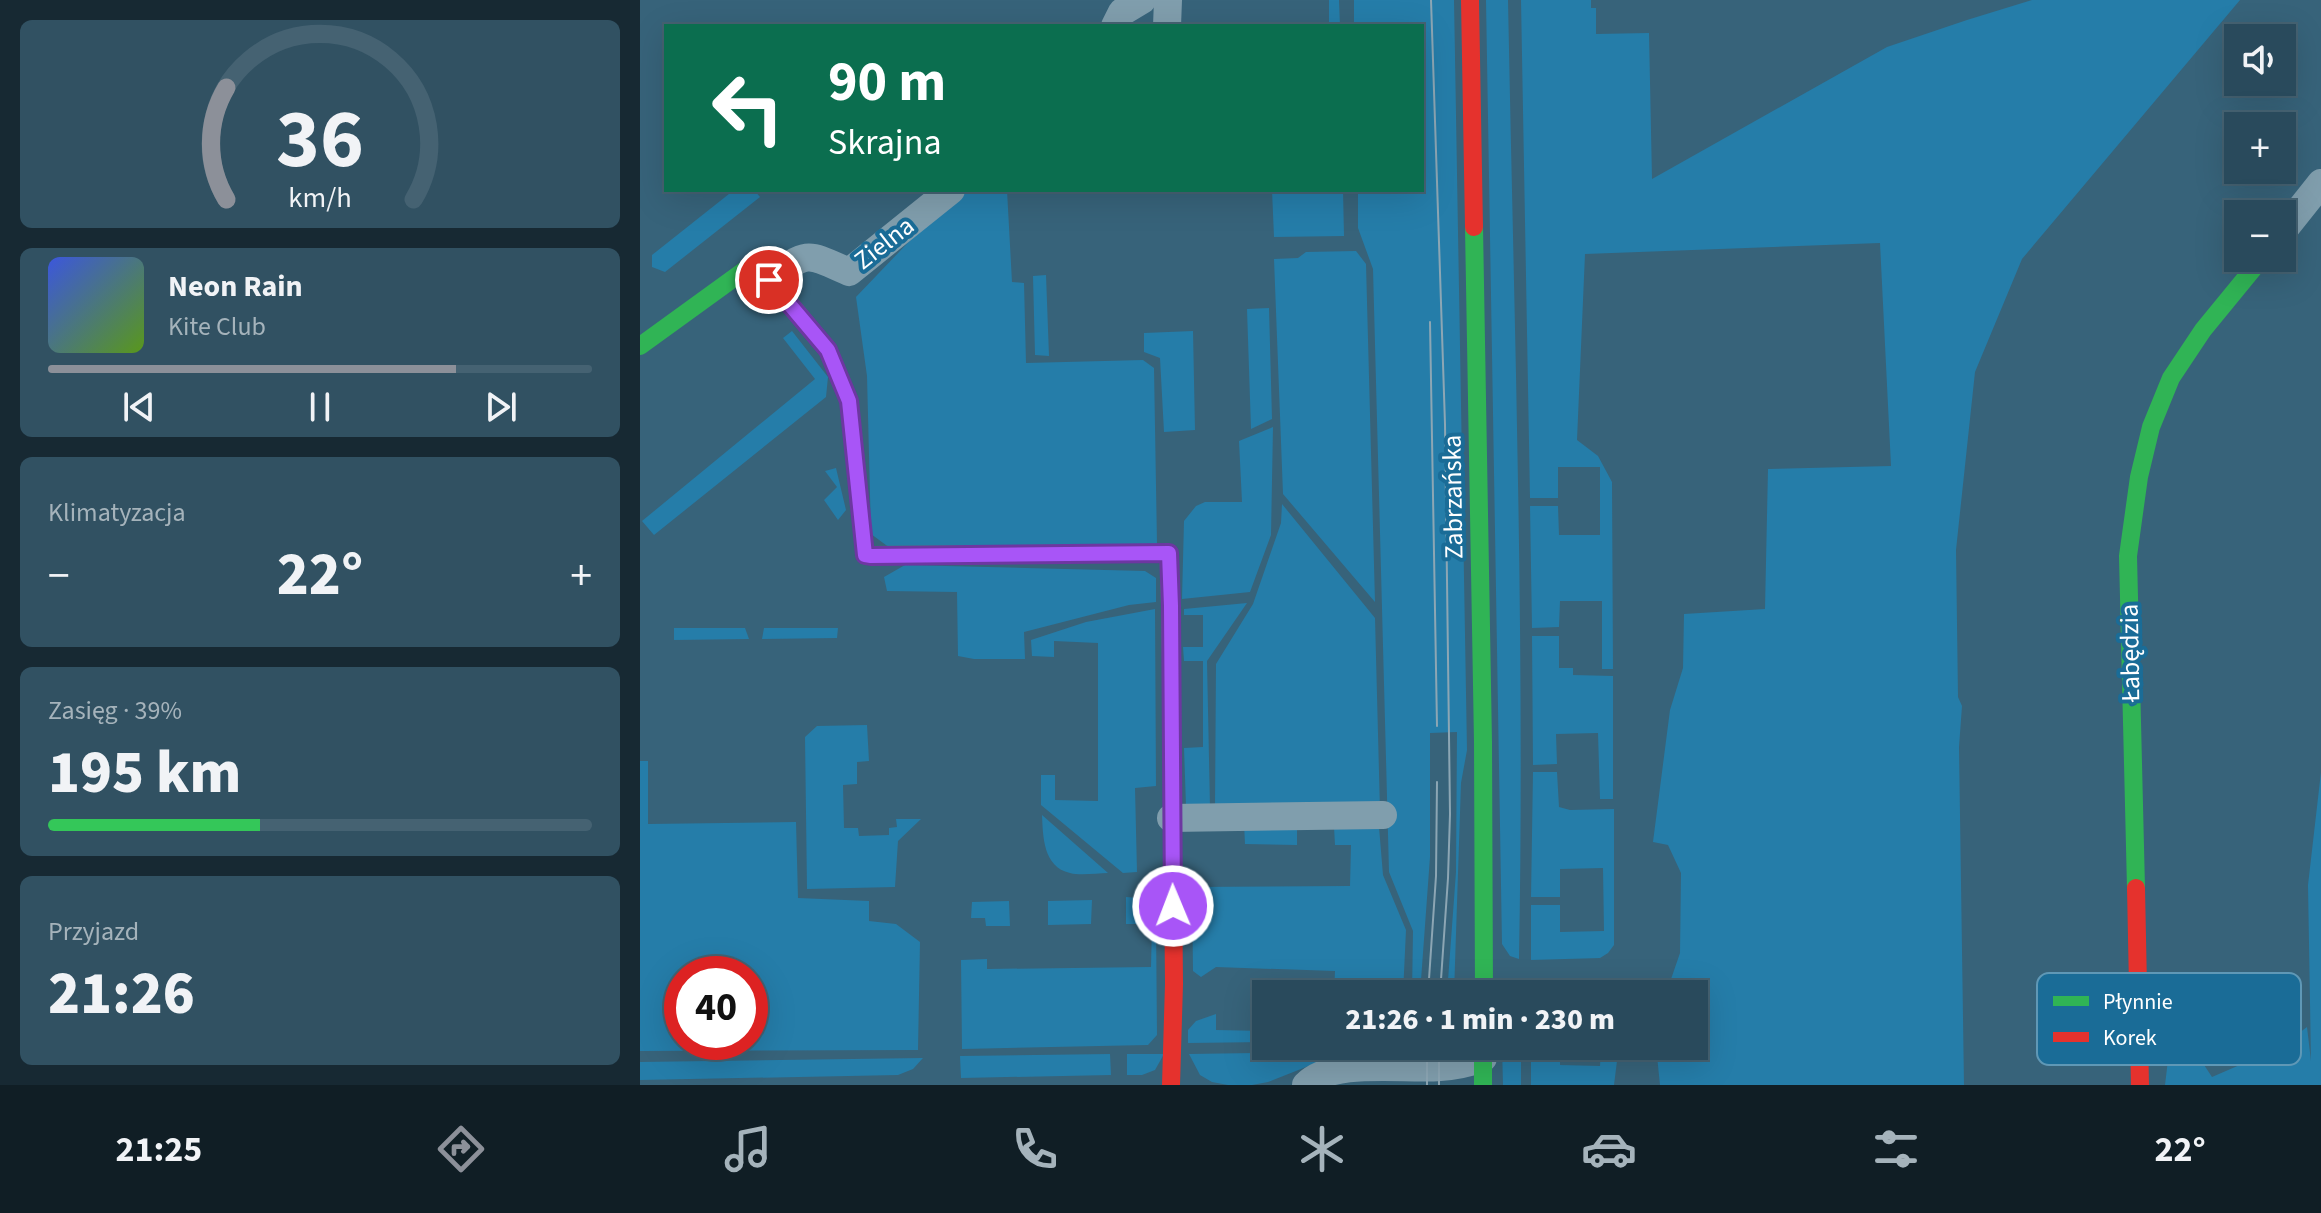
<!DOCTYPE html>
<html lang="pl">
<meta charset="utf-8">
<style>
:root{--surface:#294a5c;--page:#315162;--text:#f1f3f6;--muted:#a5b3bb;--line:#456272;--accent:#8c9099}
body{margin:0;font-family:"Source Sans 3",sans-serif;background:var(--page);color:var(--text);height:100vh;display:flex;flex-direction:column;font-size:30px;white-space:nowrap}
*{box-sizing:border-box;margin:0}
p{font-size:26px;color:var(--muted)}
.icon{flex:none;width:44px;height:44px;fill:none;stroke:currentColor;stroke-width:2;stroke-linecap:round;stroke-linejoin:round}
.map{position:relative;flex:1;overflow:hidden}
.side{display:flex;flex-direction:column;gap:20px;padding:20px;background:#172933;width:640px}
.side>*{flex:none}
.hud{position:absolute;left:24px;top:24px;width:760px;height:168px;border-radius:0px;box-shadow:0 8px 32px #0002,0 0 0 2px var(--line);background:#0b6e4f;color:#fff;overflow:hidden}
.controls{position:absolute;left:1584px;top:24px;display:grid;gap:16px}
.controls a{display:grid;place-items:center;width:72px;height:72px;border-radius:0px;background:var(--surface);box-shadow:0 8px 32px #0002,0 0 0 2px var(--line);font-size:40px}
.speed{position:absolute;left:24px;top:956px;display:flex;gap:16px;font-size:40px;font-weight:700;text-align:center}
.speed>*{display:grid;place-content:center;width:104px;height:104px;border-radius:50%;background:var(--surface);box-shadow:0 8px 32px #0002,0 0 0 2px var(--line);line-height:1}
.speed .limit{border:12px solid #d22;background:#fff;color:#111}
.pin{position:absolute;display:grid;place-items:center;width:68px;height:68px;color:#fff;margin:-34px;border:4px solid #fff;border-radius:50%;box-shadow:0 2px 8px #0007}
.me{position:absolute;width:88px;margin:-44px;rotate:359deg;stroke-linejoin:round;filter:drop-shadow(0 0 6px #0008)}
.turn{display:flex;align-items:center;gap:28px;height:168px;padding:0 32px;font-size:36px}
.turn .icon{width:104px;height:104px;stroke-width:2.5}
.turn b{display:block;font-size:56px;line-height:68px}
.big{font-size:60px;font-weight:800;line-height:1.1}
.side .card{flex:1;display:flex;flex-direction:column;justify-content:center;gap:12px;min-width:0;padding:0 28px;border-radius:12px;background:var(--page)}
.side .dial{align-items:center;gap:0}
.dial svg{height:208px;overflow:visible;fill:none;stroke:var(--line);stroke-width:7;stroke-linecap:round;text-anchor:middle}
.dial text{fill:var(--text);stroke:none}
.song{display:flex;align-items:center;gap:24px}
.cover{width:96px;height:96px;border-radius:12px;background:linear-gradient(135deg,hsl(230 70% 55%),hsl(90 70% 35%))}
.played{height:8px;border-radius:4px;background:linear-gradient(90deg,var(--accent) 75%,var(--line) 75%)}
.keys{display:flex;justify-content:space-around;direction:ltr}
.heat{display:flex;justify-content:space-between;align-items:center;font-size:44px;direction:ltr}
.charge{height:12px;border-radius:6px;background:linear-gradient(90deg,#34c759 39%,var(--line) 0)}
.trip{position:absolute;left:612px;top:980px;width:456px;height:80px;border-radius:0px;background:var(--surface);box-shadow:0 8px 32px #0002,0 0 0 2px var(--line);font-weight:800;line-height:80px;text-align:center}
.tabs{display:flex;height:128px;justify-content:space-around;align-items:center;background:#101e25;color:var(--muted)}
.tabs .icon{width:56px;height:56px}
.tabs .selected{color:var(--accent)}
.tabs b{font-size:36px;color:var(--text)}
main{display:flex;flex:1;min-height:0}
.map>svg:first-child{display:block}
.green{fill:#257da9;fill-rule:evenodd}
.lines{fill:none;stroke-linecap:round;stroke-linejoin:round}
.street{stroke:#809ead;stroke-width:28}
.fast{stroke:#30b455;stroke-width:18}
.jam{stroke:#e5322d;stroke-width:18}
.tram{stroke:#8ca6b4;stroke-width:2}
.route-casing{stroke:#6d37a1;stroke-width:20}
.route{stroke:#a855f7;stroke-width:14}
.labels{text-anchor:middle;dominant-baseline:central;stroke-width:8;stroke-linejoin:round;paint-order:stroke}
.street-label{font-size:26px;fill:#fff;stroke:#1a6c97}
.key{fill:#1a6c97;stroke:#5f98b6;stroke-width:2}
.key-label{font-size:22px;fill:#fff}
</style>
<main>
<section class="side">
<div class="card dial"><svg viewBox="0 0 100 80">
<path d="M14 69A42 42 0 1 1 86 69"/>
<path d="M14 69A42 42 0 0 1 14 26" stroke="#8c9099"/>
<text x="50" y="56" font-size="32" font-weight="700">36</text>
<text x="50" y="72" font-size="11">km/h</text>
</svg></div>
<div class="card">
<div class="song"><i class="cover"></i><div><b>Neon Rain</b><p>Kite Club</p></div></div>
<div class="played"></div>
<div class="keys"><svg class="icon" aria-label="previous" viewBox="0 0 24 24"><path d="M18 5L8 12l10 7zM5 5v14"/></svg><svg class="icon" aria-label="pause" viewBox="0 0 24 24"><path d="M8 5v14M16 5v14"/></svg><svg class="icon" aria-label="next" viewBox="0 0 24 24"><path d="M6 5l10 7-10 7zM19 5v14"/></svg></div>
</div>
<div class="card"><p>Klimatyzacja</p>
<div class="heat"><a>−</a><b class="big">22°</b><a>+</a></div>
</div>
<div class="card"><p>Zasięg · 39%</p><b class="big">195 km</b><div class="charge"></div></div>
<div class="card"><p>Przyjazd</p><b class="big">21:26</b></div>
</section>
<div class="map">
<svg width="1681" height="1085" viewBox="0 0 1681 1085">
<rect width="100%" height="100%" fill="#37637a"/>
<g class="green">
<polygon points="689,0 699,0 700,26 689,26"/>
<polygon points="714,0 814,0 827,750 821,783 814,994 807,994 816,872 817,732 790,733 790,857 780,994 772,994 773,931 749,872 733,269 718,228 718,190 782,190 782,26 714,26"/>
<path d="M846 0H868C874 320 885 639 879 959L870 956 862 944Z"/>
<polygon points="881,0 951,0 951,8 956,8 956,34 1009,33 1012,179 1247,47 1327,20 1392,0 1600,0 1382,259 1335,372 1316,550 1318,697 1322,706 1319,747 1324,1085 1020,1085 1016,1046 1054,1046 1054,994 1020,994 1030,982 1040,953 1041,873 1028,845 1013,842 1030,710 1043,668 1044,614 1125,609 1128,469 1251,466 1240,243 945,254 937,440 958,456 972,482 973,669 962,669 962,601 920,601 919,627 892,628 890,506 918,506 919,535 960,535 960,467 918,467 918,498 890,498"/>
<polygon points="94,190 114,190 120,197 25,272 12,267 12,255"/>
<polygon points="328,190 367,190 372,282 384,283 386,363 503,360 514,368 517,544 250,548 231,534 227,376 216,297 282,228"/>
<polygon points="632,190 703,190 704,236 634,237"/>
<polygon points="716,251 726,264 735,602 643,494 634,259 658,258 666,252"/>
<polygon points="406,275 409,356 395,355 393,276"/>
<polygon points="629,308 632,419 611,429 607,309"/>
<polygon points="152,331 188,377 186,397 14,535 2,521 175,379 143,338"/>
<polygon points="553,331 555,430 524,432 520,358 504,352 504,333"/>
<polygon points="633,427 631,535 610,592 542,599 544,521 556,506 565,502 602,502 599,441"/>
<polygon points="196,468 206,510 198,520 184,500 197,487 185,471"/>
<polygon points="642,504 735,618 740,811 575,807 576,664 613,604 641,523"/>
<polygon points="265,565 505,571 516,578 516,602 489,605 384,632 385,659 334,659 318,656 317,592 247,591 244,577"/>
<polygon points="607,603 567,661 570,807 546,806 544,748 563,747 563,661 544,661 543,647 563,647 563,615 544,615 544,609"/>
<polygon points="515,609 516,786 495,788 497,872 483,873 401,805 401,775 415,775 415,800 458,801 458,643 414,641 414,657 392,656 391,640 446,622"/>
<polygon points="34,628 105,628 109,639 34,640"/>
<polygon points="124,628 198,628 197,638 122,639"/>
<polygon points="919,636 919,668 933,668 933,675 973,676 973,799 960,799 958,733 916,734 917,764 893,765 892,636"/>
<polygon points="227,725 229,761 217,762 217,784 203,785 204,828 218,828 219,836 249,835 249,828 257,827 256,819 281,819 258,841 255,887 167,889 165,737 177,726"/>
<path d="M0 761H8V824L156 822 158 898 229 901V921L256 924 280 942 278 1050 0 1051ZM42 974H110V1042H42Z"/>
<polygon points="893,772 917,772 919,807 930,810 974,809 974,945 968,953 960,958 891,960 891,905 920,905 920,932 964,931 963,868 920,869 920,897 891,897"/>
<polygon points="1681,772 1681,1085 1525,1085 1533,1018 1572,1077 1639,1048 1667,1027 1671,1061 1668,885"/>
<path d="M402 815 468 873C457 873 441 876 430 873 403 867 403 836 402 815Z"/>
<polygon points="604,823 657,825 657,845 605,844"/>
<polygon points="694,827 739,827 743,875 766,930 763,994 694,994 695,971 576,967 561,977 553,971 552,887 710,886 711,845 695,845"/>
<path d="M486 897C505 898 511 903 516 921L517 1035 508 1045 322 1049 321 960 347 959V969L511 967 512 924H486Z"/>
<polygon points="452,900 451,924 408,925 408,901"/>
<polygon points="369,901 370,926 346,926 345,918 331,918 332,902"/>
<polygon points="961,978 974,989 974,994 891,994 891,980"/>
<polygon points="576,1014 576,1030 626,1031 626,1042 548,1043 548,1030 556,1021"/>
<polygon points="862,1046 881,1046 881,1085 863,1085"/>
<polygon points="891,1046 920,1046 920,1065 960,1066 961,1046 977,1046 977,1061 974,1085 891,1085"/>
<polygon points="739,1051 741,1058 676,1063 628,1082 612,1085 588,1085 572,1082 560,1075 549,1054"/>
<polygon points="470,1054 471,1075 321,1078 320,1056"/>
<polygon points="487,1054 524,1054 515,1070 502,1075 487,1075"/>
<polygon points="283,1058 273,1069 258,1075 0,1080 0,1062"/>
</g>
<g class="lines">
<g class="street">
<polyline points="475,26 482,12 502,0"/>
<polyline points="527,26 528,0"/>
<polyline points="1642,232 1681,183"/>
<path d="M129 280C168 251 165 252 209 272L311 190"/>
<polyline points="531,818 743,815"/>
<path d="M666 1085C692 1058 764 1070 800 1067 815 1066 829 1063 843 1058"/>
</g>
<g class="fast">
<polyline points="834,227 843,742 844,994"/>
<polyline points="0,346 116,262 188,350 209,401 225,555 529,553 531,659"/>
<polyline points="1496,888 1488,556 1499,477 1511,427 1531,378 1563,330 1622,258"/>
<polyline points="843,1046 843,1085"/>
</g>
<g class="jam">
<polyline points="830,0 834,227"/>
<polyline points="1496,888 1500,1085"/>
<polyline points="531,1085 534,984 531,659"/>
</g>
<g class="tram">
<polyline points="791,0 805,424 810,814 808,878 800,994"/>
<polyline points="790,322 797,726"/>
<polyline points="788,994 796,876 797,782"/>
<polyline points="787,1046 787,1085"/>
<polyline points="799,1046 799,1085"/>
</g>
</g>
<g class="lines">
<defs>
<polyline id="route" points="129,280 188,350 209,401 225,555 231,556 529,553 531,606 533,906"/>
</defs>
<use href="#route" class="route-casing"/>
<use href="#route" class="route"/>
</g>
<g class="labels">
<g class="street-label">
<text transform="translate(244 243) rotate(-38)">Zielna</text>
<text transform="translate(813 497) rotate(-91)">Zabrzańska</text>
<text transform="translate(1490 653) rotate(-91)">Łabędzia</text>
</g>
</g>
<rect x="1397" y="973" width="264" height="92" rx="12" class="key"/>
<rect x="1413" y="996" width="36" height="10" fill="#30b455"/>
<rect x="1413" y="1032" width="36" height="10" fill="#e5322d"/>
<g class="key-label">
<text x="1463" y="1009">Płynnie</text>
<text x="1463" y="1045">Korek</text>
</g>
</svg>
<div class="controls">
<a><svg class="icon" aria-label="sound" viewBox="0 0 24 24"><path d="M4 9h4l5-4v14l-5-4H4zM17 9q2 3 0 6"/></svg></a>
<a>+</a>
<a>−</a>
</div>
<div class="speed"><div class="limit">40</div></div>
<div class="pin" style="left:129px;top:280px;background:#d93025"><svg class="icon" aria-label="arrive" viewBox="0 0 24 24"><path d="M6 21V4h12l-3 4 3 4H6"/></svg></div>
<svg class="me" style="left:533px;top:906px" viewBox="-20 -20 40 40"><circle r="17" fill="#a855f7" stroke="#fff" stroke-width="3"/><path d="M0-11L8 9 0 5-8 9z" fill="#fff"/></svg>
<div class="trip">21:26 · 1 min · 230 m</div>
<div class="hud">
<div class="turn"><svg class="icon" aria-label="left" viewBox="0 0 24 24"><path d="M17 20v-9H6M10 6l-5 5 5 5"/></svg><div><b>90 m</b>Skrajna</div></div>
</div>
</div>
</main>
<nav class="tabs">
<b>21:25</b>
<svg class="icon selected" aria-label="directions" viewBox="0 0 24 24"><path d="M12 3l9 9-9 9-9-9zM9 14v-3h6M13 9l2 2-2 2"/></svg>
<svg class="icon" aria-label="music" viewBox="0 0 24 24"><path d="M9 18V5l10-2v13"/><circle cx="6" cy="18" r="3"/><circle cx="16" cy="16" r="3"/></svg>
<svg class="icon" aria-label="phone" viewBox="0 0 24 24"><path d="M5 4h4l2 5-3 2q2 4 5 5l2-3 5 2v4C11 20 4 13 5 4z"/></svg>
<svg class="icon" aria-label="climate" viewBox="0 0 24 24"><path d="M12 3v18M4 7l16 10M4 17L20 7"/></svg>
<svg class="icon" aria-label="car" viewBox="0 0 24 24"><path d="M5 17H2v-5l4-1 3-4h7l3 4 3 1v5h-3M9 17h6M6 11h13"/><circle cx="7" cy="17" r="2"/><circle cx="17" cy="17" r="2"/></svg>
<svg class="icon" aria-label="filters" viewBox="0 0 24 24"><path d="M4 7h16M4 17h16"/><circle cx="9" cy="7" r="2"/><circle cx="15" cy="17" r="2"/></svg>
<b>22°</b>
</nav>
